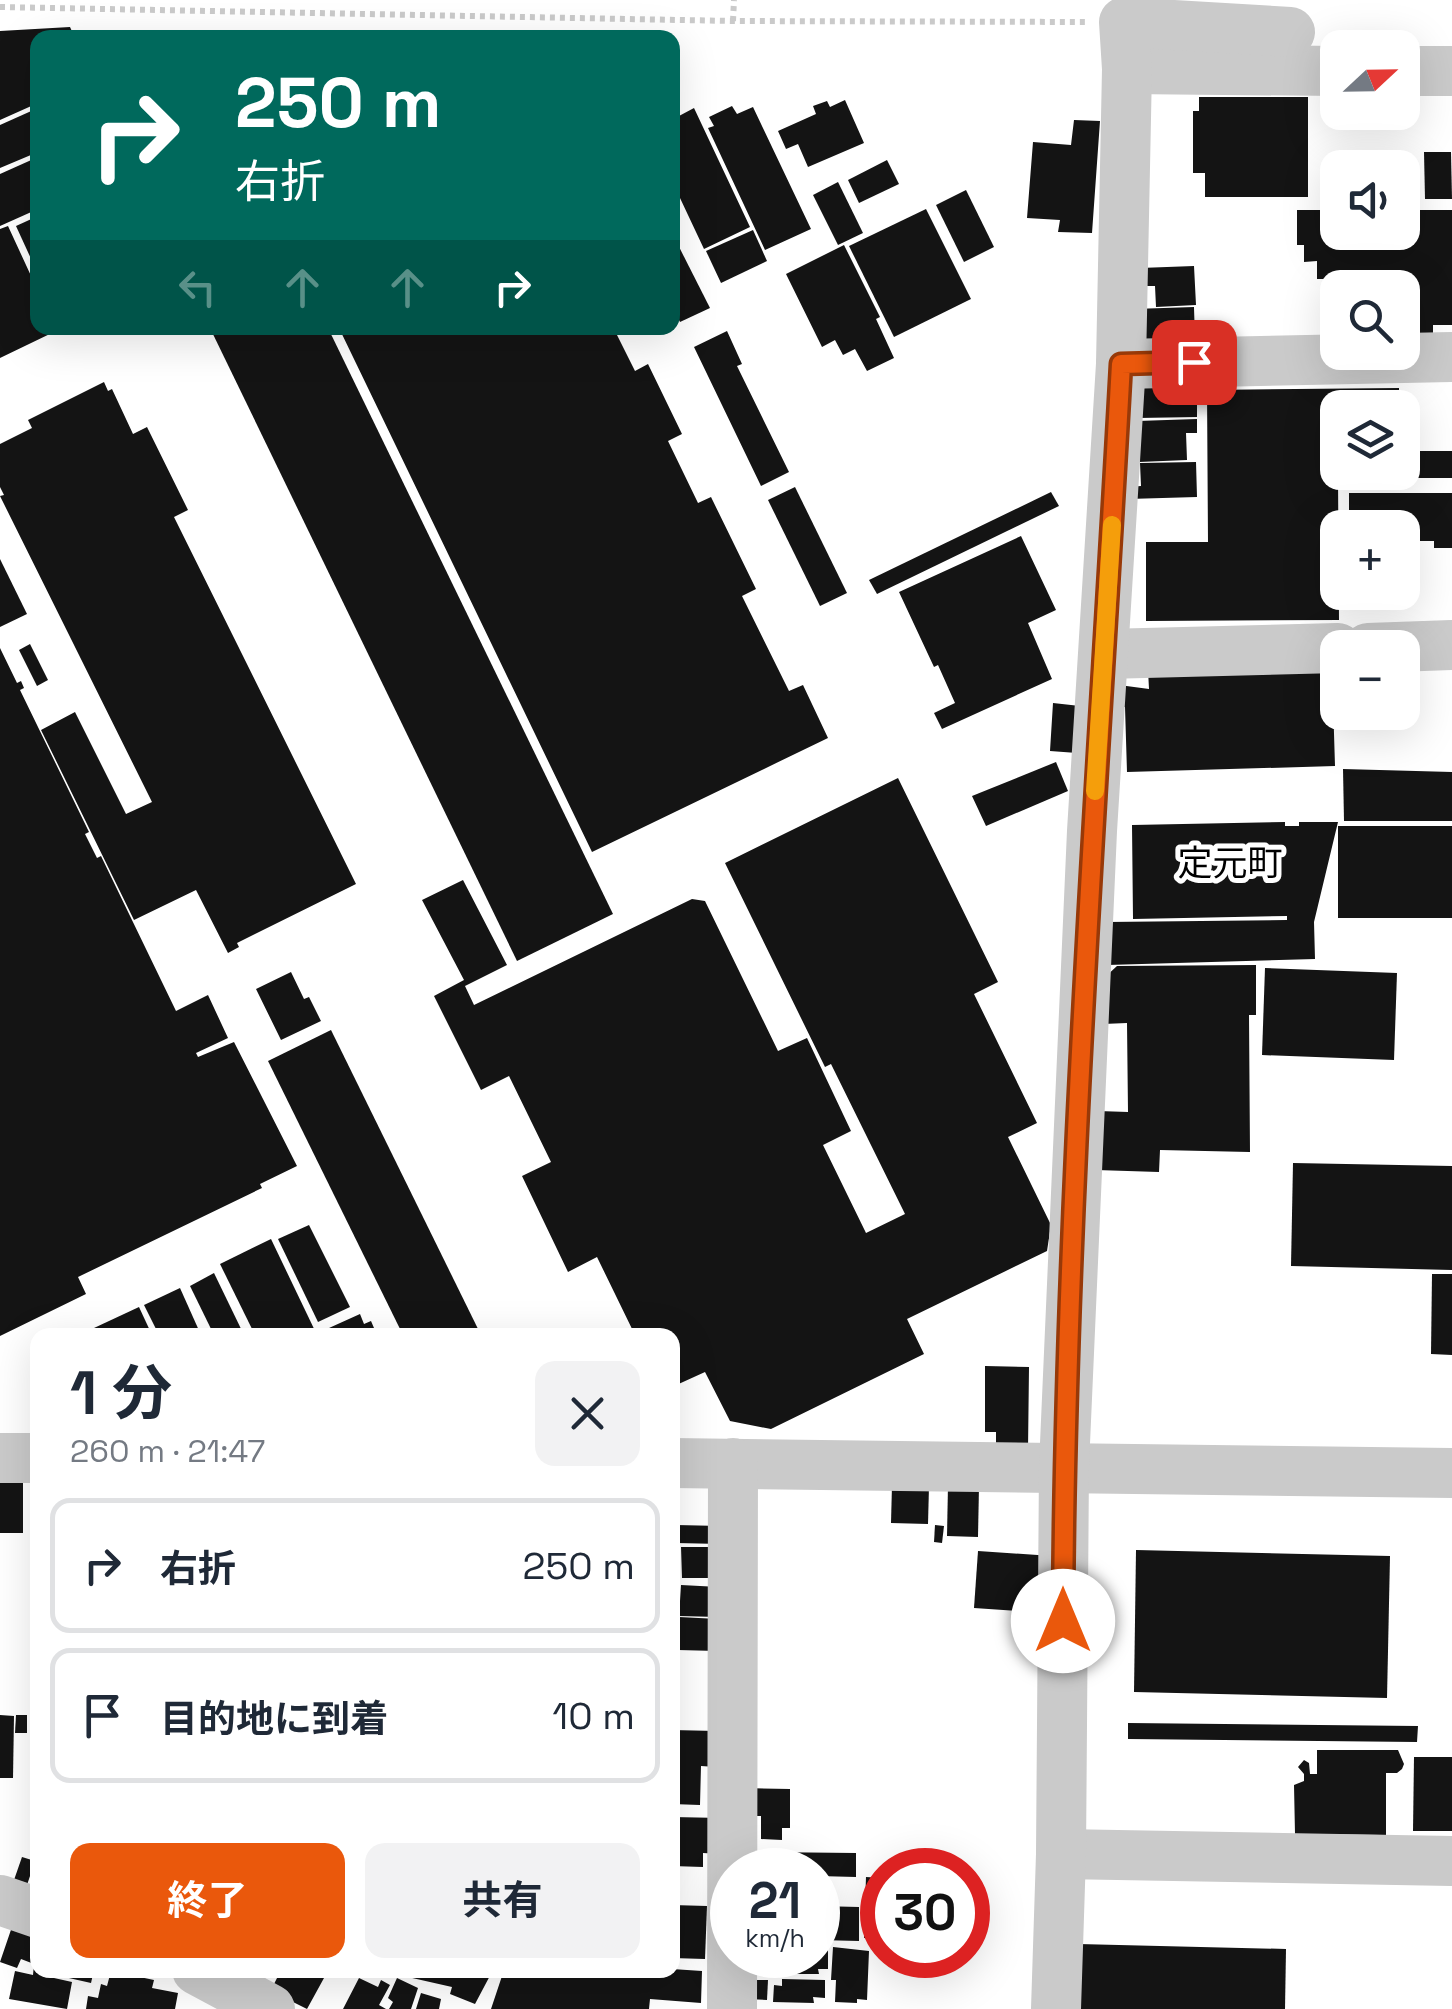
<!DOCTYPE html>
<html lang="ja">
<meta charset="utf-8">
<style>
body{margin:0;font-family:"Space Grotesk","Noto Sans JP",sans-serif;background:#f2f2f3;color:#1f2937;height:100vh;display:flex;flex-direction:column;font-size:38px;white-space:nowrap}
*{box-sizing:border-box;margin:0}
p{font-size:32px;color:#747a83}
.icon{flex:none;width:55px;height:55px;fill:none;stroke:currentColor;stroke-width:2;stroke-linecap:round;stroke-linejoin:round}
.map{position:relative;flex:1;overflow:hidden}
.sheet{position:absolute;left:30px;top:1328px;width:650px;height:650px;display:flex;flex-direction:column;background:#fff;border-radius:20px;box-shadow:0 10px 40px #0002}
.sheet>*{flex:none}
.guide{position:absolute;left:30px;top:30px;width:650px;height:305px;border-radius:20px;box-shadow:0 10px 40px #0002;background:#00695c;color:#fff;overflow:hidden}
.needle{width:65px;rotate:68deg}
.tools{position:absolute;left:1320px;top:30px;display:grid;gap:20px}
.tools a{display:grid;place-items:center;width:100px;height:100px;border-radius:20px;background:#fff;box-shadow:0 10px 40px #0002;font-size:50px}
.speed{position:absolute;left:710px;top:1848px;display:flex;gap:20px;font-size:50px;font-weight:700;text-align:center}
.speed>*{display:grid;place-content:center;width:130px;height:130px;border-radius:50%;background:#fff;box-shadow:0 10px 40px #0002;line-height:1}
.speed small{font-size:25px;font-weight:400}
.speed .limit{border:15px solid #d22;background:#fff;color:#111}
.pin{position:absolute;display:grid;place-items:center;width:85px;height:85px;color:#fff;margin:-42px;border-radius:20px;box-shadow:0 5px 15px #0006}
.me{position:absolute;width:110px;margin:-55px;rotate:0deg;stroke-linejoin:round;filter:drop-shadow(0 0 8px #0008)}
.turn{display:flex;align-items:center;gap:35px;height:210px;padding:0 40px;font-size:45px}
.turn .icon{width:130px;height:130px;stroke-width:2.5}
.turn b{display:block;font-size:70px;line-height:85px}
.lanes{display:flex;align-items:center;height:95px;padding:0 40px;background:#0003;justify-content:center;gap:50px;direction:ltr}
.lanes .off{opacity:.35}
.round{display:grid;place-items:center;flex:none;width:105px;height:105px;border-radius:20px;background:#f2f2f3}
.headline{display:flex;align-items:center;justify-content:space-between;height:170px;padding:0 40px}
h1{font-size:60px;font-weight:700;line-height:75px}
.primary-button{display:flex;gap:20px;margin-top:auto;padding:20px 40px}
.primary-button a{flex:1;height:115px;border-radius:20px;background:#ea580c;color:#fff;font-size:40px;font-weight:700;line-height:115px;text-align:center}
.primary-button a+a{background:#f2f2f3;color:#1f2937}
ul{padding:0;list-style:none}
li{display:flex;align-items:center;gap:30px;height:135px;margin:0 20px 15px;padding:0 20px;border:5px solid #e0e1e3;border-radius:20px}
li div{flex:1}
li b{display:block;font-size:38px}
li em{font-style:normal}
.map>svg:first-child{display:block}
</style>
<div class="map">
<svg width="1452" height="2009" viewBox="0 0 1452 2009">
<rect width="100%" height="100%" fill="#fff"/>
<g fill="#141414">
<polygon points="70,27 75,38 38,38 38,103 0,120 0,31"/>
<polygon points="1199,97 1308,97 1308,197 1205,197 1205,173 1193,173 1193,111 1199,111"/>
<polygon points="845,100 864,143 808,167 798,144 786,149 778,131 816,114 813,106 827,101 830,107"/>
<polygon points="732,106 737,114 753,107 811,229 765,250 708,128 714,126 709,117"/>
<polygon points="38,108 38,152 0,168 0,125"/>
<polygon points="694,108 750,227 704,249 672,181 672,111 676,110 679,116"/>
<polygon points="1074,120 1100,121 1092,233 1058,232 1060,220 1027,218 1033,142 1071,145"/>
<polygon points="1424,152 1451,152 1452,199 1425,199"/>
<polygon points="38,157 38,209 0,226 0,174"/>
<polygon points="887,160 899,184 859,203 848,180"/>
<polygon points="838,182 863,233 838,245 813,195"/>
<polygon points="966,190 994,247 964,262 936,205"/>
<polygon points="926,209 971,299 894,337 849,246"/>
<polygon points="1297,210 1338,210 1338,232 1402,232 1402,210 1452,210 1452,325 1433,325 1433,335 1404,335 1402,288 1360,288 1360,279 1317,279 1317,261 1304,262 1304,245 1297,245"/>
<polygon points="38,216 38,274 16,226"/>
<polygon points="8,226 38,291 38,328 55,328 56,331 0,358 0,229"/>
<polygon points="753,230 767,261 721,283 706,251"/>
<polygon points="672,233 710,308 680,322 672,306"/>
<polygon points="844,245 880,317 876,319 894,358 867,371 855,349 843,355 835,340 822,347 786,274"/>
<polygon points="1194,266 1196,305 1156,307 1155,286 1140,286 1140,268"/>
<polygon points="1194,307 1195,340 1139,351 1133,309"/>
<polygon points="210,328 328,328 613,914 517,961"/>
<polygon points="339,328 627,328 616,333 635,371 648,364 682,434 668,441 698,503 711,497 756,589 742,596 789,691 803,685 828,738 592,852"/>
<polygon points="727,331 742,364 737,366 789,472 761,486 694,347"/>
<polygon points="1187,374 1188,397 1197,397 1197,417 1138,418 1137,375"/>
<polygon points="104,382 108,391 112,389 133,434 147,427 188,510 174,517 356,884 237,943 239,947 228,953 196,890 134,920 41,730 75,712 126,814 152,802 0,496 4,495 0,487 0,444 32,428 28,420"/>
<polygon points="1399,388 1399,408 1338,408 1338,472 1402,472 1402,451 1452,451 1452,478 1338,478 1339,620 1146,621 1146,542 1208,542 1207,390"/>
<polygon points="1197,419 1197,433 1186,433 1187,460 1139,462 1137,421"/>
<polygon points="1196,462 1197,497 1128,499 1127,487 1141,486 1140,463"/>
<polygon points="795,487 847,593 820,606 768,500"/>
<polygon points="1051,492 1059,506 877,594 869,580"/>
<polygon points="1349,493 1452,493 1452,548 1434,548 1434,541 1402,541 1402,528 1349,528"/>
<polygon points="1021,536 1056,610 1028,623 1052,679 942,729 934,713 955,703 938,665 934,667 899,592"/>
<polygon points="0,559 27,614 0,627"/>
<polygon points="30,644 48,680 37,686 19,650"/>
<polygon points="0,648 17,683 21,681 24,688 20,690 89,832 85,834 97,858 101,856 176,1011 208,995 228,1038 196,1053 198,1057 234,1042 297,1166 260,1184 262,1188 78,1277 86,1294 0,1336"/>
<rect x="1402" y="664" width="10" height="26"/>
<polygon points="1338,666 1338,701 1333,701 1335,766 1127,772 1125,707 1120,707 1119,685 1149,689 1148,670"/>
<polygon points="1053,703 1080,706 1077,753 1050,751"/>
<polygon points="1056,762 1068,791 986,826 972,796"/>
<polygon points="1343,769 1452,772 1452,821 1344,821"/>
<polygon points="898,778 998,982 974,994 1037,1123 1008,1137 1051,1225 1047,1251 907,1319 924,1354 771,1429 730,1421 705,1372 672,1387 672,1335 635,1335 597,1257 568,1272 522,1176 551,1162 509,1076 481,1090 434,996 464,980 422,900 463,880 507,965 465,986 474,1005 692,899 705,901 778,1051 807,1038 851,1131 823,1145 866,1233 905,1214 831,1064 825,1067 725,863"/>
<polygon points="1285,822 1285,826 1299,826 1299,822 1338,822 1314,922 1315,959 1107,965 1107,922 1287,920 1287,916 1133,919 1132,825"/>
<rect x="1338" y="826" width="114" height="92"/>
<polygon points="1256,965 1256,1015 1249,1015 1250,1152 1160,1150 1159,1172 1096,1170 1098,1111 1128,1112 1127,1023 1103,1024 1103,979 1117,966"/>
<polygon points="1265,968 1397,973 1394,1060 1262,1055"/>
<polygon points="291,972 304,999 309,997 321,1021 281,1040 256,989"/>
<polygon points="331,1030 481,1335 403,1335 268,1061"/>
<polygon points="1293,1163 1452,1166 1452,1270 1291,1266"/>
<polygon points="309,1225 350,1307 318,1322 278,1239"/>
<polygon points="271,1239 317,1335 255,1335 220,1264"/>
<polygon points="214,1273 244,1335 214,1335 190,1286"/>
<polygon points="1432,1274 1452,1274 1452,1355 1431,1354"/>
<polygon points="180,1288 201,1335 159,1335 144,1305"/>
<polygon points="139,1307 152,1335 79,1335"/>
<polygon points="360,1314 364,1324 371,1321 377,1335 332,1335 329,1328"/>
<polygon points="985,1366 1029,1367 1028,1450 996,1450 996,1432 985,1432"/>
<rect x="0" y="1483" width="23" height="50"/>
<polygon points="892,1485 929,1486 928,1524 891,1523"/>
<polygon points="948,1485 979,1486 978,1537 947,1536"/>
<polygon points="676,1525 721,1526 721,1544 676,1543"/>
<polygon points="935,1525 944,1526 942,1543 934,1542"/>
<polygon points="681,1547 721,1547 721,1578 682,1578"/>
<polygon points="1136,1550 1390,1556 1387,1698 1134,1692"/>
<polygon points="978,1551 1052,1556 1048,1613 974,1608"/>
<polygon points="681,1585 719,1587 718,1617 679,1616"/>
<polygon points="679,1617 718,1619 717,1651 678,1650"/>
<polygon points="0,1715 14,1716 13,1778 0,1778"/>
<polygon points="16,1715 27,1715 27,1733 15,1733"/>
<polygon points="1128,1723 1418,1726 1417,1742 1128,1739"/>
<polygon points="672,1730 716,1731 716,1767 701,1766 700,1805 672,1804"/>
<polygon points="1317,1750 1398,1750 1404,1764 1402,1769 1397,1773 1386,1773 1386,1835 1295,1834 1294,1785 1304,1781 1304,1774 1298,1767 1304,1760 1309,1763 1310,1774 1317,1774"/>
<polygon points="1414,1757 1452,1757 1452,1831 1413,1831"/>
<polygon points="745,1788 790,1789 790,1828 782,1828 782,1840 761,1839 761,1816 745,1816"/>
<polygon points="672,1817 722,1818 721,1854 703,1853 703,1867 672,1866"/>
<polygon points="752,1852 856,1853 856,1877 818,1876 818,1870 752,1870"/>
<polygon points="22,1857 35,1861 27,1885 14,1880"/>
<polygon points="866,1877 882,1878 882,1939 864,1938"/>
<polygon points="672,1905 707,1906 705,1959 672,1958"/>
<polygon points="818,1906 859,1907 859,1941 818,1940"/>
<polygon points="15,1918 38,1927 38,1970 54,1970 54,1978 72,1982 67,2009 9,1999 15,1971 33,1975 34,1964 21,1959 17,1968 0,1962"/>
<polygon points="1078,1944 1286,1949 1285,2009 1077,2009"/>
<polygon points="828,1946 828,1969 818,1969 819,1974 777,1974 776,1955 818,1955 818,1947"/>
<polygon points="833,1947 869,1951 867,2000 857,1999 857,2003 835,2002 836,1980 831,1980"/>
<polygon points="769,1957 769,1973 748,1974 748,1958"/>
<polygon points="672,1969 702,1971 701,2003 650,1999 649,2009 491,2009 504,1970"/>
<polygon points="62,1970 94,1970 91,1983 60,1976"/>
<polygon points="281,1970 309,1970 324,1978 307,2009 285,1998 288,1992 274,1984"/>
<polygon points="400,1970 493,1970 475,2004 450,1994 452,1987 399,1975"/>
<polygon points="111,1971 154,1980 152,1988 178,1993 175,2009 86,2009 88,1996 98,1998 101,1984 107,1986"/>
<polygon points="359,1978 378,1987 381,1980 390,1985 379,2005 386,2009 343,2009"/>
<polygon points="397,1978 418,1988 411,2009 389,2009 393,2002 388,1998"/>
<polygon points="782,1979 825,1980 825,1998 813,1997 814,2003 773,2002 774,1985 782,1986"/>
<polygon points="747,1980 768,1980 767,2000 746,1999"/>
<polygon points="421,1993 441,1999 439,2009 416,2009"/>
</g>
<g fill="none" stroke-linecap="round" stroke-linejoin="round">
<g stroke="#cacaca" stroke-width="6" stroke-dasharray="5 5" stroke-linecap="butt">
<polyline points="0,7 733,21 1088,22"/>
<polyline points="733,21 734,0"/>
</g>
<g stroke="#cacaca" stroke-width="50">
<polyline points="1127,69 1338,71"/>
<polyline points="1402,71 1452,71"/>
<polyline points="1121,364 1452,357"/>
<polyline points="1368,648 1452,645"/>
<polyline points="1105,654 1338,648"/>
<polyline points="0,1458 38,1458"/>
<polyline points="672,1463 1452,1473"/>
<polyline points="1061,1854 1452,1861"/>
<polyline points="0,1900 38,1913"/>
<polyline points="197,1970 270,2009"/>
<polyline points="732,2009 733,1463"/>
<polyline points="1056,2009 1061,1854 1064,1466 1092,831 1121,364 1127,69 1124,22 1290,32"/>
</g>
</g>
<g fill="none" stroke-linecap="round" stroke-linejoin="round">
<defs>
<path id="route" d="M 1063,1621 C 1065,1201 1098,782 1121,364 L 1194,362"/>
</defs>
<use href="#route" stroke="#983908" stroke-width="25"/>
<use href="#route" stroke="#ea580c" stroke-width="18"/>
<polyline stroke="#f59e0b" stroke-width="18" points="1095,791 1112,525"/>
</g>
<g text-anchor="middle" stroke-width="10" stroke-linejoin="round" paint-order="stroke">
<g font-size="35" fill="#000" stroke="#fff">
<text x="1230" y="875">定元町</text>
</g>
</g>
</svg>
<div class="tools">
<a><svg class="needle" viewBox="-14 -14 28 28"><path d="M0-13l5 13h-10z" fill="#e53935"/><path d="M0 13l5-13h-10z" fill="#747a83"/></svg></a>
<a><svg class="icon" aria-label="sound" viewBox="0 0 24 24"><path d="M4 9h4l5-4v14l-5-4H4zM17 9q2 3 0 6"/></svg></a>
<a><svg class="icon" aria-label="search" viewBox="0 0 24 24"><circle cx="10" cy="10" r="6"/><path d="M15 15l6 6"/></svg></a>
<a><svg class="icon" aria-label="layers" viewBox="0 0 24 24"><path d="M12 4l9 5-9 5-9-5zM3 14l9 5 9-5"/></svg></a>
<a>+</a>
<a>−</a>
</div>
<div class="speed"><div>21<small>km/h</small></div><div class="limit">30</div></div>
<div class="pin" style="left:1194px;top:362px;background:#d93025"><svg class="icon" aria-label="arrive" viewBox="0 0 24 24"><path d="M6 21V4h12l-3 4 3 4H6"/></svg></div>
<svg class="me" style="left:1063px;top:1621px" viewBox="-20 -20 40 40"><circle r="19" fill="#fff"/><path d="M0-13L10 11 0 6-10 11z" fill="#ea580c"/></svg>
<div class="guide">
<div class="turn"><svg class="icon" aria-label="right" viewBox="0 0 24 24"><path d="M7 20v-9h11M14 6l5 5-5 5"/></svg><div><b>250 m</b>右折</div></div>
<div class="lanes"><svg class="icon off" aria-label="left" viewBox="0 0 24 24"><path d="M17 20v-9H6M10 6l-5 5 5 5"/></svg><svg class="icon off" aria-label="ahead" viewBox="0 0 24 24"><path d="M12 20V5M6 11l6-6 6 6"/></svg><svg class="icon off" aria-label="ahead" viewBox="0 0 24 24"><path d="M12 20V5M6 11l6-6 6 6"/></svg><svg class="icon" aria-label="right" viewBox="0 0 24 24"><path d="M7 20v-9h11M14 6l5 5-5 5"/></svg></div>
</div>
<section class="sheet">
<div class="headline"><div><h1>1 分</h1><p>260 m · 21:47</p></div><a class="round"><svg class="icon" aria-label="close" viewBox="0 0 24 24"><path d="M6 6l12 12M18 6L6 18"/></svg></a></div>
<ul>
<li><svg class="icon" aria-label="right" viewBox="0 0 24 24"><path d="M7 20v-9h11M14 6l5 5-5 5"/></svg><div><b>右折</b></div><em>250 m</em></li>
<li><svg class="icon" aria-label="arrive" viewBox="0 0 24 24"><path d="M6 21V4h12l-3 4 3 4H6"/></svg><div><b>目的地に到着</b></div><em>10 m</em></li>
</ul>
<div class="primary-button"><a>終了</a><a>共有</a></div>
</section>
</div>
